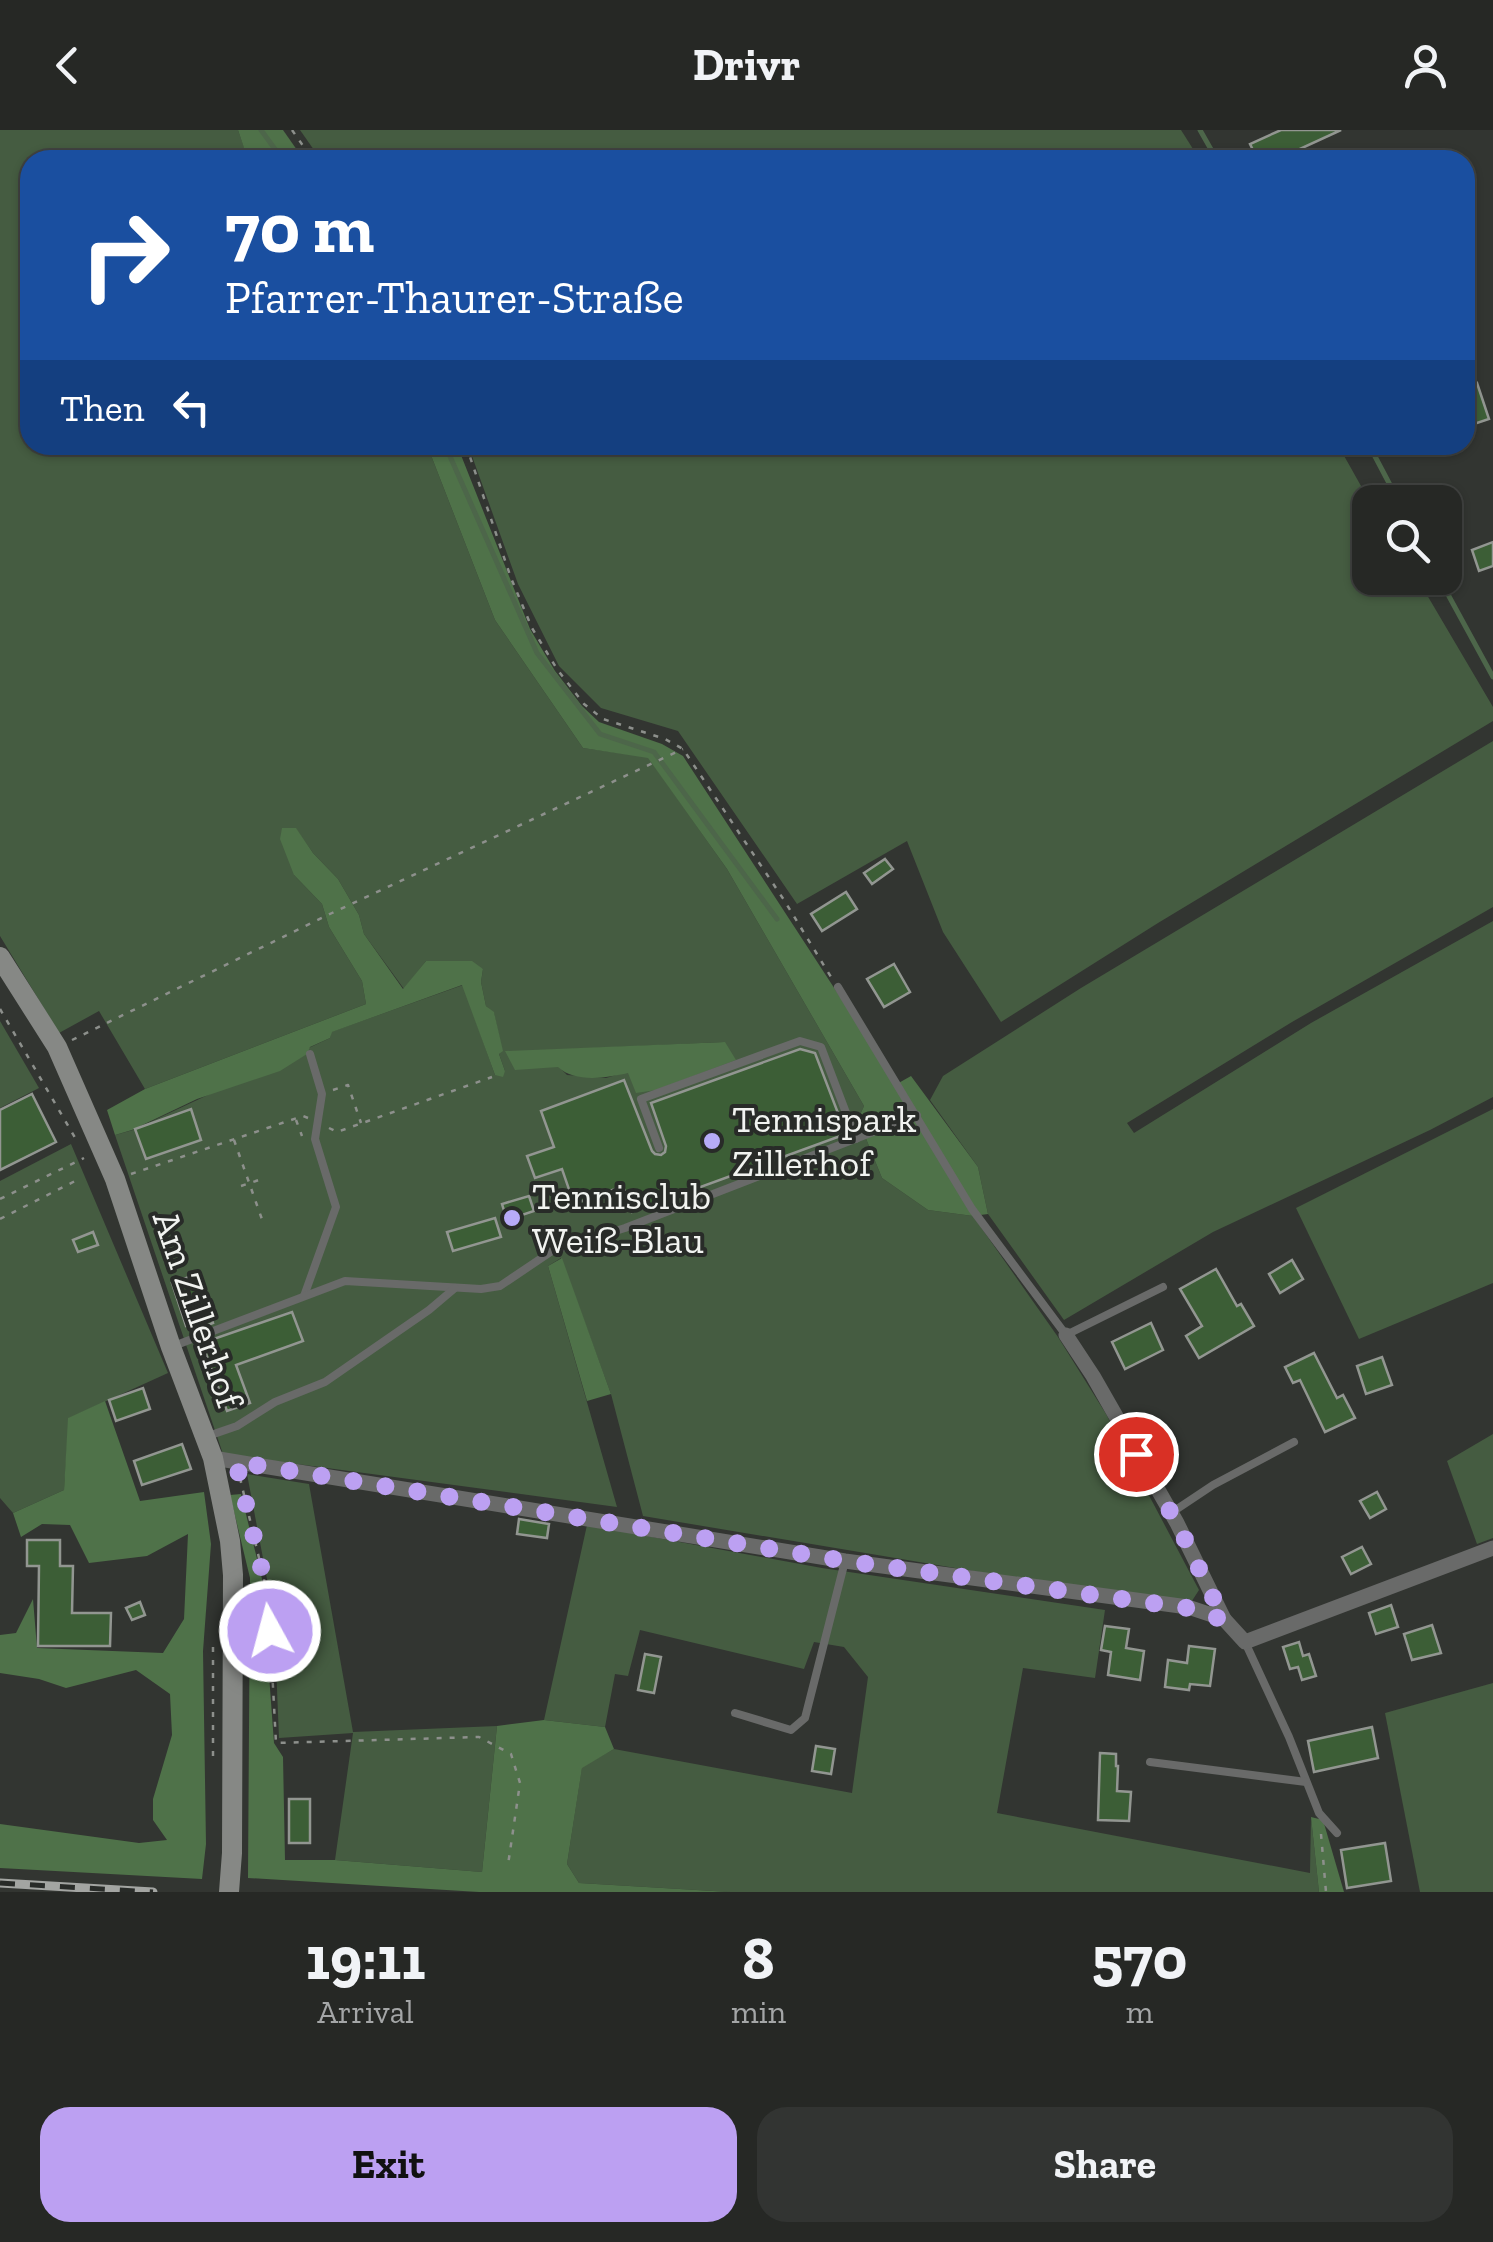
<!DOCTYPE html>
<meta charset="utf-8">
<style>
body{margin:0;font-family:"Zilla Slab",serif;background:#323432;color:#f1f3f6;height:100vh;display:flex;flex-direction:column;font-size:38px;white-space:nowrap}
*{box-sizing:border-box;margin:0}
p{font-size:32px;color:#a4a6a7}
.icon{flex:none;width:55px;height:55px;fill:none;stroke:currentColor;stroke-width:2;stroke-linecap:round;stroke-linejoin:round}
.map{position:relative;height:1762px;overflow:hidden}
.details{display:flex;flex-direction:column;background:#262825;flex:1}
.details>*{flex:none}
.guide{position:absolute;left:20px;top:20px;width:1455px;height:305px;border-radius:30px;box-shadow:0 2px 8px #0004,0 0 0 2px #424442;background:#1a4fa0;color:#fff;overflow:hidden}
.controls{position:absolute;left:1352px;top:355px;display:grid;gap:20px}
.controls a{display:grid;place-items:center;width:110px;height:110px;border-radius:20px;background:#262825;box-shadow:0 2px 8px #0004,0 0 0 2px #424442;font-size:50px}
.pin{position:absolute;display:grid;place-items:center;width:85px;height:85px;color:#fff;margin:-42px;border:5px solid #fff;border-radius:50%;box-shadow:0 2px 10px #0007}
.me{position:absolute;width:110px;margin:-55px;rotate:353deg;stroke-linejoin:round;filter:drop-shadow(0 0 8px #0008)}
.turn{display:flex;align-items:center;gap:35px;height:210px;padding:0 40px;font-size:45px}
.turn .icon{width:130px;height:130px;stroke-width:2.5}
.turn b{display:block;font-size:70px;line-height:85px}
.then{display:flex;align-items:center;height:95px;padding:0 40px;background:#0003;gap:20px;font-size:38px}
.eta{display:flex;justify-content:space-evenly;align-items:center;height:170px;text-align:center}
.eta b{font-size:60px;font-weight:700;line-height:70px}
.cta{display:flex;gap:20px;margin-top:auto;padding:20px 40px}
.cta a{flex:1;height:115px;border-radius:30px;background:#bca0f2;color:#111;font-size:40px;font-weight:700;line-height:115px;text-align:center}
.cta a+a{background:#323432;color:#f1f3f6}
header{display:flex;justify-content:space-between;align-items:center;height:130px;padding:0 40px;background:#262825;font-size:45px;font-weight:700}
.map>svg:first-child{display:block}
</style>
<header><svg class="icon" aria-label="back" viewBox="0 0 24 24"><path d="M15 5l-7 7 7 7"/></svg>Drivr<svg class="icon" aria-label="person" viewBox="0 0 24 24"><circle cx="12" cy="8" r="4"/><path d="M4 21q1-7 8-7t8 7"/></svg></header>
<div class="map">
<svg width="1493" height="1762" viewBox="0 0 1493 1762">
<rect width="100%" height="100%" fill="#323531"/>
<g fill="#455c41" fill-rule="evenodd">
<path d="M 0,0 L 238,0 L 245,20 L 253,30 L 30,30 L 30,315 L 427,315 L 495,490 L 583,618 L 648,627 L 727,739 L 864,976 L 858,989 L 882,1048 L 928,1080 L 973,1086 L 1058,1207 L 1106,1284 L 1199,1460 L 1188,1477 L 643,1386 L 611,1264 L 561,1128 L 548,1136 L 617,1377 L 223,1324 L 115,1005 L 133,1000 L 330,908 L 331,902 L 463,855 L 495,945 L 505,941 L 499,924 L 502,920 L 494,883 L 486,876 L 481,852 L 483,839 L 445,832 L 426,831 L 404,859 L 364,804 L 359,785 L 338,749 L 313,723 L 296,699 L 294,745 L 322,774 L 329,797 L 362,851 L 366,874 L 145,959 L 99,881 L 59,903 L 0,806 ZM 724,912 L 606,948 L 567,945 L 559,937 L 506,922 Z"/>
<polygon points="300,0 1181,0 1200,30 321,30"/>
<polygon points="468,315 1338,315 1370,372 1370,448 1417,448 1493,577 1493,591 1158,793 1001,892 943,802 907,711 797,774 678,601 601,578 559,536 518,454"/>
<polygon points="1493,611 1493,777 1292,892 1127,993 1134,1003 1311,893 1493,791 1493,967 1430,1000 1213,1102 1064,1190 988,1084 978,1037 930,970 943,946 1081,858"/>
<polygon points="0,891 39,958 0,978"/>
<polygon points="1493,979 1493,1153 1359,1209 1296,1078"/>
<polygon points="71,1014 168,1243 69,1288 64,1360 13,1383 0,1368 0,1051"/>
<polygon points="1493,1304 1493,1408 1477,1414 1447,1331"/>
<polygon points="247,1344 309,1354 353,1602 497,1596 482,1742 335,1730 353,1603 279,1608 274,1486"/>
<polygon points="587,1395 822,1438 1105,1480 1095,1548 1023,1538 997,1683 1310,1743 1311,1687 1319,1762 730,1762 579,1753 567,1734 582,1637 614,1619 852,1663 868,1547 844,1517 814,1512 804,1539 640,1500 628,1546 615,1544 605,1597 544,1590"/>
<polygon points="1493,1553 1493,1762 1420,1762 1385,1583"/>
</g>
<g fill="#4f7249">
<polygon points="238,0 283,0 304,30 253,30 245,21"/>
<polygon points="427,315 457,315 530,499 555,541 582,576 599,592 662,614 683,626 842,870 895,955 911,946 978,1037 988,1084 973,1086 928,1080 882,1048 858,989 864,976 727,739 648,628 583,618 495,490"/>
<polygon points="282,698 296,698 313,723 338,749 359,785 364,804 403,859 426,831 472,831 483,839 481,852 486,876 494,882 503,921 499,924 505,941 503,947 495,945 462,855 332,902 330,908 310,917 307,924 280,941 197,969 132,1000 115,1005 107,980 145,959 366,874 362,851 329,797 322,774 294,745 280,709"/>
<path d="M 725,912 L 736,930 L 656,960 L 636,963 L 628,943 C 606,948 575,953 558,937 L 515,940 L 505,921 Z"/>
<polygon points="562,1128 611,1264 587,1271 548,1136"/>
<polygon points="105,1271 140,1371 204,1362 211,1414 203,1521 206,1714 202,1749 0,1738 0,1694 139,1713 167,1710 153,1690 153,1669 172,1605 170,1564 136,1540 66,1558 39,1549 0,1543 0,1505 16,1503 33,1469 37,1518 163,1523 184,1489 188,1404 147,1426 89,1433 70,1395 42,1394 21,1407 13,1383 64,1360 68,1288"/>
<polygon points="241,1364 262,1449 274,1613 283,1627 285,1730 335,1730 482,1742 497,1596 544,1590 605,1597 614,1619 582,1638 567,1734 579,1753 730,1762 479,1762 248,1748 250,1448 230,1365"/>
<polygon points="1311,1687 1323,1690 1344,1762 1319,1762"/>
</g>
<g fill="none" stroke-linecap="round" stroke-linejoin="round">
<g stroke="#4d664a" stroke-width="5">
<polyline points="261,0 283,30"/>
<polyline points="1200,0 1217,30"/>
<polyline points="445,315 537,523 600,604 654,622 777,789"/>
<polyline points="1369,315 1399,372"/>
<polyline points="1439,448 1493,547"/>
</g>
</g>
<g fill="#3c5e36" stroke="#929691" stroke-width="2.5">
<polygon points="1281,0 1341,0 1276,30 1258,30 1250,14"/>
<polygon points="1477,253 1489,289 1465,297 1465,258"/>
<polygon points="1493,412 1493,436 1479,441 1472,420"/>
<polygon points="885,729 893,739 872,754 864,743"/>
<polygon points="846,762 857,779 822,801 811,784"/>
<polygon points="894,834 910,862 884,877 867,849"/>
<polygon points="800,919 815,923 846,1004 632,1082 623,1056 574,1074 562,1039 535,1048 527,1026 554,1017 541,981 624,950 652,1021 655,1024 661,1025 665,1022 666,1016 651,973"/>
<polygon points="32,964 56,1012 0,1040 0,980"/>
<polygon points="191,979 201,1010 146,1029 135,999"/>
<polygon points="529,1066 534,1081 507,1090 502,1074"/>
<polygon points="495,1088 501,1107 453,1121 447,1102"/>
<polygon points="93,1102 98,1115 78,1122 73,1110"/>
<polygon points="1292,1130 1303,1149 1280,1163 1269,1144"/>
<polygon points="1216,1139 1237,1176 1241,1174 1254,1196 1199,1228 1186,1206 1202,1196 1180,1159"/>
<polygon points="197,1144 213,1193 197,1199 195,1193 186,1196 172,1153"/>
<polygon points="292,1182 303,1211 236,1235 250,1273 227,1281 202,1213"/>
<polygon points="1151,1193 1163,1220 1125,1239 1112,1212"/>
<polygon points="1314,1223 1337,1268 1343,1265 1355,1288 1325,1302 1300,1250 1293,1253 1285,1237"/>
<polygon points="1382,1227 1392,1255 1366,1264 1357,1236"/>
<polygon points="143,1258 150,1279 116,1291 109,1270"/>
<polygon points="182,1314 191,1339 142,1355 134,1331"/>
<polygon points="1377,1362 1386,1379 1370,1388 1360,1371"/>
<polygon points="519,1389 549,1394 547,1408 517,1404"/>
<polygon points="27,1410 60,1410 60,1436 73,1436 72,1483 111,1483 110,1516 38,1516 39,1436 27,1436"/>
<polygon points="1362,1417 1371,1434 1351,1444 1342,1427"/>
<polygon points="140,1472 145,1485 132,1490 126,1478"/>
<polygon points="1391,1475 1398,1497 1376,1504 1369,1483"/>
<polygon points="1432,1495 1441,1523 1412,1530 1404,1504"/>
<polygon points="1105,1496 1129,1499 1126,1518 1144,1521 1140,1550 1108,1545 1111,1522 1101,1520"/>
<polygon points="1299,1512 1303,1526 1309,1524 1316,1546 1302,1550 1298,1537 1290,1539 1283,1517"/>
<polygon points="1189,1516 1215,1519 1210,1556 1190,1554 1189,1560 1165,1557 1168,1530 1187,1533"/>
<polygon points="645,1524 661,1527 654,1563 638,1560"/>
<polygon points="1372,1597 1378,1628 1314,1642 1308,1611"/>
<polygon points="816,1616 835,1619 831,1644 812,1641"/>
<polygon points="1100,1623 1116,1624 1116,1636 1118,1636 1117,1661 1131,1662 1129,1691 1098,1690"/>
<rect x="289" y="1669" width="21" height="44"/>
<polygon points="1385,1713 1391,1751 1347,1758 1341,1720"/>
</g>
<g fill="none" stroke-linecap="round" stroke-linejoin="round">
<g stroke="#8d908c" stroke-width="2.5" stroke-dasharray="5 8" stroke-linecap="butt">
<polyline points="292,0 313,30"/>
<polyline points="466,315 511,448 532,498 557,539 584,574 603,589 665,609 683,619 784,770 831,847"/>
<polyline points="0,879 77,1011"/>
<polyline points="72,910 332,783 683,619"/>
<polyline points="333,960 348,955 361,993"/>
<polyline points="296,990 302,1006"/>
<polyline points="329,998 337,1002 492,947"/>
<polyline points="234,1010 264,1095"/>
<polyline points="131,1044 303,986 308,988"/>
<polyline points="241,1056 259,1050"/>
<polyline points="0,1069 84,1028"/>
<polyline points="0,1089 79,1049"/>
<polyline points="240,1348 264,1449 270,1501 276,1613 479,1607 511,1624 520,1653 508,1735"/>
<polyline points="213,1626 213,1514"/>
<polyline points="1321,1704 1326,1762"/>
</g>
<g stroke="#696a69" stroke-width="8">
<polyline points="838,857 972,1079 1066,1205 1163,1157"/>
<polyline points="659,1018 641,969 800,911 821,917 856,1009"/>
<polyline points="304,1166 336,1077 315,1009 322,964 310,924"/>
<polyline points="171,1217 345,1151 481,1159 500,1156 552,1121 625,1098 917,985"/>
<polyline points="208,1306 237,1296 275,1272 325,1252 429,1180 455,1158"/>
<polyline points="1171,1383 1213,1355 1294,1312"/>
<polyline points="1245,1512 1289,1607 1319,1683 1337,1703"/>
<polyline points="735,1583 791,1600 805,1588 845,1431"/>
<polyline points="1150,1632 1306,1652"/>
</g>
<g stroke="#696a69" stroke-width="15">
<polyline points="1066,1205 1093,1246 1177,1393 1224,1489"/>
<polyline points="213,1328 845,1431 1188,1477 1224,1489 1245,1512 1493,1418"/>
</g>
<polyline stroke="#868885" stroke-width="20" points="0,827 57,917 115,1049 171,1217 213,1328 230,1411 233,1445 232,1723 229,1762"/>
<defs>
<polyline id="rail" points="0,1753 153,1762"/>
</defs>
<use href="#rail" stroke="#a3a5a2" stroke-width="9"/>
<use href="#rail" stroke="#282b28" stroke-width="5" stroke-dasharray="15" stroke-linecap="butt"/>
</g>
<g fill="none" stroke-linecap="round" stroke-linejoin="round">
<polyline stroke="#bca0f2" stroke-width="18" stroke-dasharray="0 32.4" points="270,1501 264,1449 236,1332 846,1431 1188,1478 1224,1490 1177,1393 1136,1324"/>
</g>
<g fill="#b7abf8" stroke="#282b28" stroke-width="4">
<circle cx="712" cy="1011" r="10"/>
<circle cx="512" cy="1088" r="10"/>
</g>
<g text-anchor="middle" stroke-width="8" stroke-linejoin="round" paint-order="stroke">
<g font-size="38" fill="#f1f3f0" stroke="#282b28" text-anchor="start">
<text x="732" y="1002">Tennispark<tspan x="732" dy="44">Zillerhof</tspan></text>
<text x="532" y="1079">Tennisclub<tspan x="532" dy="44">Weiß-Blau</tspan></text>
</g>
<g font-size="38" fill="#f1f3f0" stroke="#282b28">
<text transform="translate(198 1179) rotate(71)" y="13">Am Zillerhof</text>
</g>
</g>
</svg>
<div class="controls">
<a><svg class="icon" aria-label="search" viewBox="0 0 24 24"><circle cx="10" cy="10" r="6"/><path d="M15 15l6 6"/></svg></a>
</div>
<div class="pin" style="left:1136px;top:1324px;background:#d93025"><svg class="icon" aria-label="arrive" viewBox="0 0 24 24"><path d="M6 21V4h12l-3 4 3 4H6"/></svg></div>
<svg class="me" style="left:270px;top:1501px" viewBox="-20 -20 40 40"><circle r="17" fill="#bca0f2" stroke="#fff" stroke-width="3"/><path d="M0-11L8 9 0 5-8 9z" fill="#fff"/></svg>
<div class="guide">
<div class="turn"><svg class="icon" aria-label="right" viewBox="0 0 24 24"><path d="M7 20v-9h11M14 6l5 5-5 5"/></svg><div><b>70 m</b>Pfarrer-Thaurer-Straße</div></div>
<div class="then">Then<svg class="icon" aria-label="left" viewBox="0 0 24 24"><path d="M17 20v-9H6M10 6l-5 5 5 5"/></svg></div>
</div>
</div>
<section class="details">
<div class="eta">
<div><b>19:11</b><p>Arrival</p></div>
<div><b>8</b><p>min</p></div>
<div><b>570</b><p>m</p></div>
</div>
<div class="cta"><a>Exit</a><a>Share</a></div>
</section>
